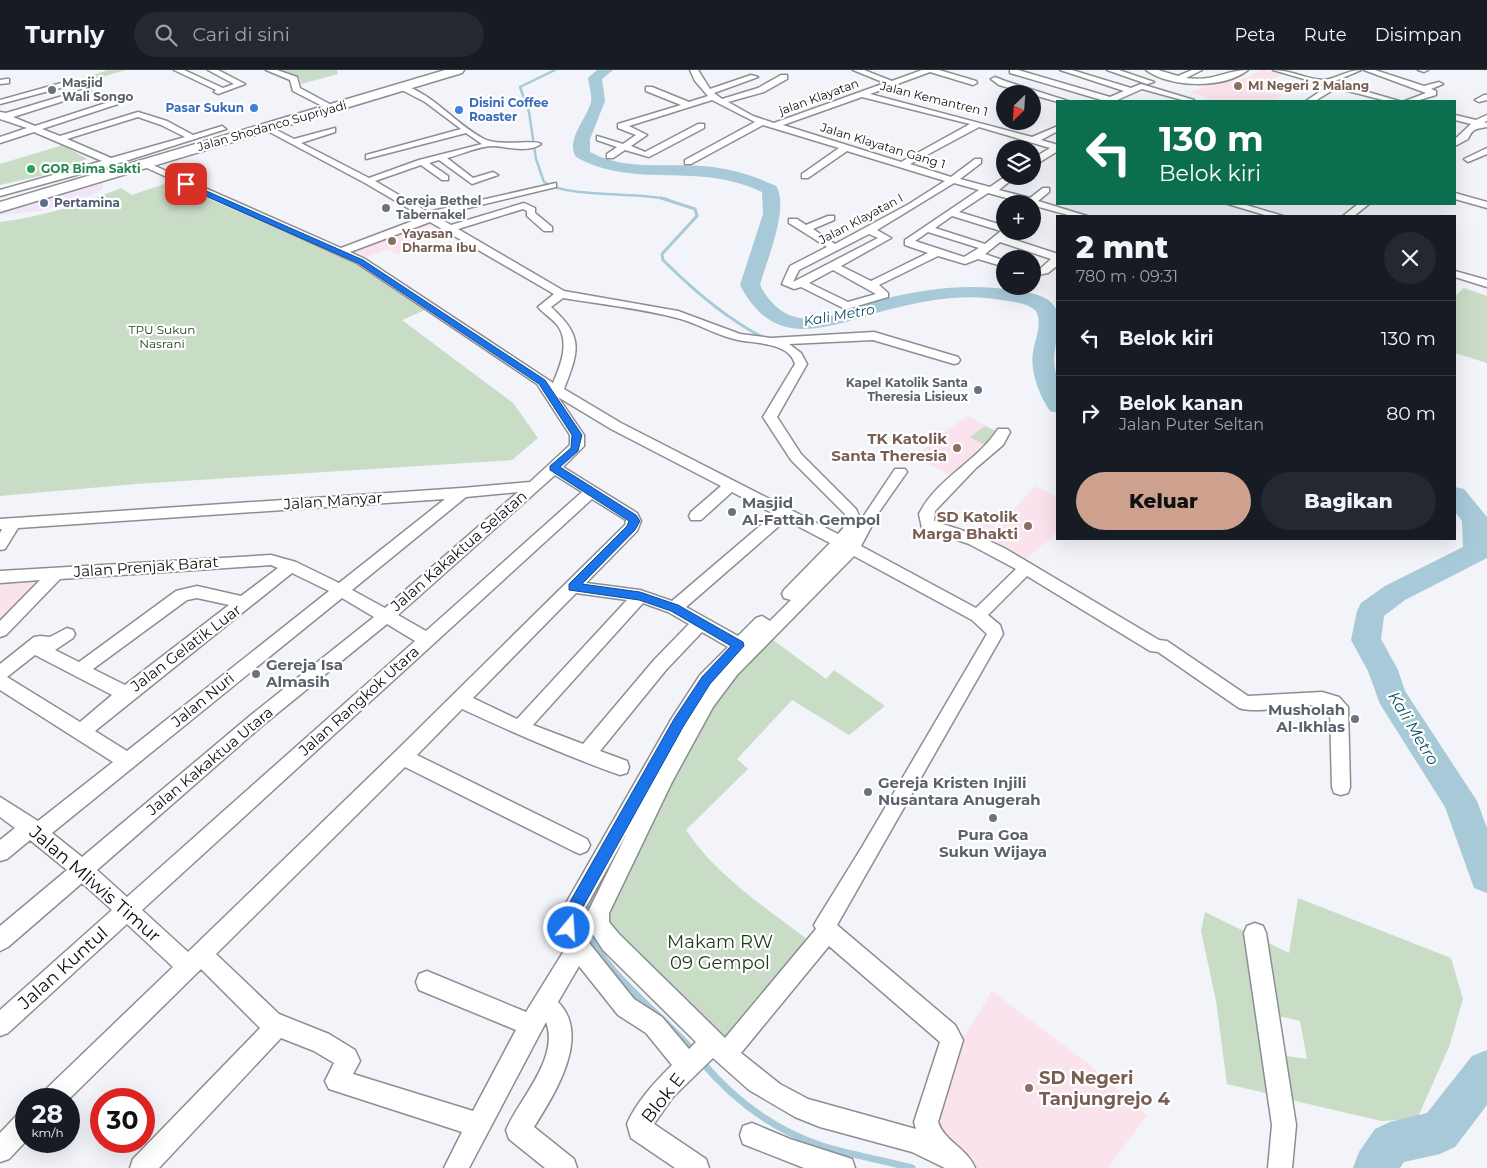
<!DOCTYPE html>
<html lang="id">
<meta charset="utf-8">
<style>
body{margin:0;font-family:Montserrat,sans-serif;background:#242831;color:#f1f3f6;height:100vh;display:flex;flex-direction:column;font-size:19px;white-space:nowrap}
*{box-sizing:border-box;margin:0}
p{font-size:16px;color:#9ea1a6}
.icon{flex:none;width:28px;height:28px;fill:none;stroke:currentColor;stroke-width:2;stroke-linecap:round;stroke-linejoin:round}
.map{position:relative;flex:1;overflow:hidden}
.panel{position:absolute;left:1056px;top:145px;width:400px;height:325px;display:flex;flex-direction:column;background:#171b24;border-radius:0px;box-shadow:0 5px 20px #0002}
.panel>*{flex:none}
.hud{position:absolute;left:1056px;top:30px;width:400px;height:105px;border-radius:0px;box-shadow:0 5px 20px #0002;background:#0b6e4f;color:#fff;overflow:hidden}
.needle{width:32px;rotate:205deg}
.tools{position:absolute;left:996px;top:15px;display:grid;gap:10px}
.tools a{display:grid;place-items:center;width:45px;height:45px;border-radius:50%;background:#171b24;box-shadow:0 5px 20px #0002;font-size:25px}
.speed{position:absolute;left:15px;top:1018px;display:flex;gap:10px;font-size:25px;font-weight:700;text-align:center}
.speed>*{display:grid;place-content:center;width:65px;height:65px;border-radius:50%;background:#171b24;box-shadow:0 5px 20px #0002;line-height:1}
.speed small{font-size:12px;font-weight:400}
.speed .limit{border:8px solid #d22;background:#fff;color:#111}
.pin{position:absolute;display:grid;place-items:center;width:42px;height:42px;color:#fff;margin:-21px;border-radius:10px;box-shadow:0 2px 8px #0006}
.me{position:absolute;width:55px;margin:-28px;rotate:18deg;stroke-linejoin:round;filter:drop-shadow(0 0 4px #0008)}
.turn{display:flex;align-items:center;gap:18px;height:105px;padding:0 20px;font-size:22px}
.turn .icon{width:65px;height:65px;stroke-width:2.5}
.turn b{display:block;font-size:35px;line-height:42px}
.round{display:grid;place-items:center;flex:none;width:52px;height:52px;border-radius:26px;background:#242831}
.overview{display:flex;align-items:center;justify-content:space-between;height:85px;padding:0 20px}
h1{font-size:30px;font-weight:800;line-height:38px}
.primary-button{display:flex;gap:10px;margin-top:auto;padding:10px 20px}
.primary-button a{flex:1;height:58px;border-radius:30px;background:#cda18d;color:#111;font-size:20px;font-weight:800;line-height:58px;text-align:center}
.primary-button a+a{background:#242831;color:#f1f3f6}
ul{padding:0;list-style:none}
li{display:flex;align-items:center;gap:15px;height:75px;padding:0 20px;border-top:1px solid #363941}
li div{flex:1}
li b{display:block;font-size:19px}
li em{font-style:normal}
header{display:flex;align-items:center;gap:30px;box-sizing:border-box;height:70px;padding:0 25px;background:#171b24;border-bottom:1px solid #363941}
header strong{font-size:24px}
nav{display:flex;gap:28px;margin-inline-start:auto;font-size:18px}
.search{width:350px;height:45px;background:#242831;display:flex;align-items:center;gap:12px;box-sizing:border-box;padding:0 18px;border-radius:28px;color:#9ea1a6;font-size:19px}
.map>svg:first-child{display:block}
</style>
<header>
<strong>Turnly</strong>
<div class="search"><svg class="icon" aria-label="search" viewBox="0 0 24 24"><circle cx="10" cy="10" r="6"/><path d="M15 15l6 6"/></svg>Cari di sini</div>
<nav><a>Peta</a><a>Rute</a><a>Disimpan</a></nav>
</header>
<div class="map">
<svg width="1487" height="1098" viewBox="0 0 1487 1098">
<rect width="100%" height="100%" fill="#f2f4fa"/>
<polygon fill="#f2e5f8" points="103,109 103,118 100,121 88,127 41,141 0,145 0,140"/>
<g fill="#fbe3ed">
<polygon points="1262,0 1285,4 1267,12 1275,14 1271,17 1275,18 1268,22 1282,26 1271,31 1203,31 1208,28 1190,22 1225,9 1236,12"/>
<polygon points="430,149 438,154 405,166 419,176 397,184 388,179 362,189 346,181"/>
<polygon points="968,346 1000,363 955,407 915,388 935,369"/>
<polygon points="1035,416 1057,427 1057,463 1024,491 975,468 985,453 997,458"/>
<polygon points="41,510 0,555 0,512"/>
<polygon points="992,921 1085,991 1147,1045 1108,1098 972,1098 932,1056 959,975"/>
</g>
<g fill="#c9dcc6">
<polygon points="108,0 126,0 75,15 68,13"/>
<polygon points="279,0 337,0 338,4 301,14 300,8"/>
<polygon points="63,75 87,89 49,104 0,115 0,94"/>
<path d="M 170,112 L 355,192 L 402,221 L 425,240 L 402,250 L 513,333 L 538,368 L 512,390 L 136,414 L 0,426 L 0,152 C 42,147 82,134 121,118 L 132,125 Z"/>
<polygon points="1464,218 1487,226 1487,293 1455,283 1455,226"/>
<polygon points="985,356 1000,363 985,375 970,367"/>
<path d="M 769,567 L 826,609 L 834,600 L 885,636 L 849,665 L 792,630 L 737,689 L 748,699 L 686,760 C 717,807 768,839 812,873 L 727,974 L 622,872 L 608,851 L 607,838 L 714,629 Z"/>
<polygon points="1298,828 1451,888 1463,929 1449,977 1417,1049 1381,1051 1287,1029 1280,985 1307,989 1300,951 1257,941 1270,1024 1227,1014 1216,931 1201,861 1205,842 1289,883"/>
</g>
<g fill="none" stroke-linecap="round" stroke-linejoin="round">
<path stroke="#a7c9d8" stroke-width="2.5" d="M 555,0 L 520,17 L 529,42 L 536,89 L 544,112 C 567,128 635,122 667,129"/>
<path stroke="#a7c9d8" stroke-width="3" d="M 661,128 L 695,139 L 697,146 L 662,184 L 663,190 C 693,220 728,250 766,269"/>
<g stroke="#a7c9d8" stroke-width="7">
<path d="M 604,804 L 583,854 C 607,907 657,940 695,983"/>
<path d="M 701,991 C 734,1030 773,1060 822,1076 C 852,1085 882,1090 912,1098"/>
</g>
<g fill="#a7c9d8" fill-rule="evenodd">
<path d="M 597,0 L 613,0 L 602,9 L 605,31 L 590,69 L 590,82 C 625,101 664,93 703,96 C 728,98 753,105 776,116 C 790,137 766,192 760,215 C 767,229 779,243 795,247 C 824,254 857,236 884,229 C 929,218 973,213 1019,221 C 1032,223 1051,226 1057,241 C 1062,256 1054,275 1054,290 C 1054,298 1057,305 1058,312 C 1058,322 1058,333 1058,343 L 1050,341 C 1039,325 1030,302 1033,282 C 1035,269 1043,254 1036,241 C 1027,232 1013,232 1001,230 C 963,223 923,231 887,240 C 829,255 776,284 740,215 L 763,144 L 762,122 C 698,91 635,120 576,87 C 565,71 587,48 591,32 C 592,25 589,15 588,8 Z"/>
<polygon points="1455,417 1464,419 1487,447 1487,488 1405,530 1384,546 1381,569 1398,600 1405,621 1477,731 1487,758 1487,823 1474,818 1445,737 1380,634 1368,601 1351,570 1357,541 1361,533 1385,516 1463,477 1462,451 1455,442"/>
<polygon points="1487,980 1487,1035 1455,1077 1440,1084 1404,1092 1400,1098 1353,1098 1359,1082 1375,1059 1390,1052 1427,1043 1472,986"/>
</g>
<defs>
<g id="minor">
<polygon points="174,0 184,0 223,18 234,14 208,0 218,0 245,14 218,24 214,22 216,20"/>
<polygon points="266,0 277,0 297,7 300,18 337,38 330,40 293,21 290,10"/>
<path d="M 690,0 L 698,0 L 710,19 L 751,5 L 758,7 L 714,23 L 722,29 L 758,18 L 781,5 L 787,5 L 787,9 L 764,22 L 728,32 L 753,46 L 774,53 L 885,13 L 853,0 L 864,0 L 892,11 L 922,0 L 939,0 L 976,11 L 977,13 L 973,15 L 930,2 L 870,24 L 1032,67 L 1058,56 L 1058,61 L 1041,70 L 1058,75 L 1058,81 L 1035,95 L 1032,96 L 1032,89 L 1050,78 L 979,57 L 910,94 L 951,107 L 975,89 L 981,89 L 981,93 L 960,109 L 990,117 L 1006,106 L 1016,106 L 999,120 L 1030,128 L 1043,118 L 1049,118 L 1049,122 L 1038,131 L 1087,146 L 1072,146 L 988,123 L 959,142 L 1005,156 L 1005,161 L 1012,161 L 1006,167 L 1058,184 L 1058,195 L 1048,203 L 1032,206 L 1032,200 L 1041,198 L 1051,189 L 1000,172 L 985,184 L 1005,191 L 1005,197 L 978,189 L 965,194 L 938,186 L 879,215 L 888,223 L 888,227 L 847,239 L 843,238 L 801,217 L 794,219 L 782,214 L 790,196 L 827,177 L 789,153 L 789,149 L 797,149 L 806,155 L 828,146 L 834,146 L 834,150 L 813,159 L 835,174 L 909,134 L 945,111 L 847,81 L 808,108 L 802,108 L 802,104 L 839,78 L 763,55 L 691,94 L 685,94 L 685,90 L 755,52 L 712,30 L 629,56 L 647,65 L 631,76 L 645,82 L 698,54 L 704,54 L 704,58 L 649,87 L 625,80 L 613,88 L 607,88 L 607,84 L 617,77 L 597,70 L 597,66 L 623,74 L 636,65 L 618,58 L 618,54 L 681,35 L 646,21 L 646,17 L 652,17 L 689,32 L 708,26 L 695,11 ZM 862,27 L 970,54 L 901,92 L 783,55 ZM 954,113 L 979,120 L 905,170 L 905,175 L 928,183 L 871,211 L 841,196 L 891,168 L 877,160 ZM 952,146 L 1001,161 L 985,174 L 935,158 ZM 928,162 L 979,178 L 964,187 L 915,171 ZM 869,164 L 878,168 L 793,212 L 799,200 ZM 833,200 L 876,224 L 848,232 L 809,213 Z"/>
<polygon points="1010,0 1018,0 1110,27 1124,21 1060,0 1072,0 1131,18 1141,14 1194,30 1186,31 1142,19 1115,31 1105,31 1010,3"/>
<polygon points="1107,0 1119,0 1154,12 1147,14"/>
<path d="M 1146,0 L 1158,0 L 1178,6 L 1192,0 L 1202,0 L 1186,8 C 1214,12 1225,0 1248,0 C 1224,19 1170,18 1146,0 Z"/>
<path d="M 1273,0 C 1291,0 1306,9 1323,10 C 1334,10 1347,0 1361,0 L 1333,12 L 1399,31 L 1387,31 L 1336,18 L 1315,31 L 1306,31 L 1328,16 Z"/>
<polygon points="1364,0 1375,0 1424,16 1439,12 1443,14 1431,19 1436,21 1436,25 1416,31 1405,31 1426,23"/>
<polygon points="1418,0 1428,0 1424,2"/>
<polygon points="995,7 1005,11 1068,31 1058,32 999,15 991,9"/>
<polygon points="6,9 9,9 9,13 0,14 0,10"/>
<polygon points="65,12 68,12 68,16 0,34 0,30"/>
<path d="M 403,15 C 435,25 455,54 484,69 C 501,77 535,69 541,74 C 529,83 508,77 494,76 C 480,75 461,85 447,88 L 473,108 L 493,102 L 498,105 L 472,114 L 439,90 L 429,93 L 448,106 L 448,110 L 442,110 L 421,95 L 375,111 L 428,142 L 556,113 L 556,117 L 435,146 L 451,155 L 524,133 L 535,138 L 535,143 L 552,157 L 552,161 L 544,161 L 527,146 L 527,141 L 523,139 L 458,159 L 564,221 L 678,241 L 740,264 L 771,268 L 874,262 L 958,287 L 960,290 L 958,293 L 954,294 L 873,270 L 789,274 L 801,283 L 807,294 L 777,347 L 801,384 L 856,439 L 861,450 L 895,399 L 905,399 L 907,402 L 879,442 L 861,476 L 976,538 L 1016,499 L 969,474 L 922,458 L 919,444 C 936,409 978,391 998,359 L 1008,359 L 1010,362 L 1003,375 L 976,398 L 935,441 L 934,451 L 979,466 L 1006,479 L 1159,570 L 1167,571 L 1248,626 L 1322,622 L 1339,627 L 1348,637 L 1350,717 L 1348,723 L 1341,725 L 1334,723 L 1332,717 L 1330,640 C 1313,627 1263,646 1239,638 L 1158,582 L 1150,581 L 1027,506 L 988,545 L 1000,555 L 1003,564 L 837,855 L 955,955 L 963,970 L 938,1052 C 944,1071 968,1079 975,1098 L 945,1098 L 912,1082 L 820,1057 L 795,1047 L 749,1020 L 713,988 L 673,1027 L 654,1054 L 706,1089 L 709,1098 L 675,1098 L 631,1068 L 627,1054 C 636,1032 655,1012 672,995 L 646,963 L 618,945 L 579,896 L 558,932 C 592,966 554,1025 534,1057 L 574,1089 L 577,1098 L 545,1098 L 509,1069 L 506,1060 C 519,1029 560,988 546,952 L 469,1098 L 444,1098 L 462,1062 L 329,1019 L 325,1011 L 334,993 L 314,981 L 281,968 L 159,1098 L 130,1098 L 133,1089 L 260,958 L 201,899 L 69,1029 L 40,1029 L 44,1021 L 173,897 L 127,854 L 8,963 L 0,966 L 0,940 L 112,840 L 82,813 L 8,877 L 0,881 L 0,856 L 67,800 L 30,770 L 7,789 L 0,791 L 0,770 L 15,758 L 0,747 L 0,727 L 38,751 L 113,692 L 0,620 L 0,594 L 34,567 L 40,566 L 50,567 L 67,558 L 73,560 L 75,564 L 73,568 L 55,580 L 79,592 L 176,521 L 197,516 L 241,526 L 278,498 L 271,495 L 60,509 L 6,565 L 0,567 L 0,551 L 40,510 L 0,513 L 0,501 L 271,485 L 296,492 L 339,513 L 445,429 L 18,458 L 5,479 L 0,480 L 0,463 L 2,459 L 0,459 L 0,449 L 462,418 L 530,412 L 570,375 L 570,365 L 537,314 L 357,193 L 138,94 L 146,92 L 341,178 L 423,147 L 365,113 L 262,58 L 269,56 L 294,69 L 335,58 L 335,62 L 301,73 L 369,108 L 419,90 L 482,74 L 466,63 L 366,89 L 366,85 L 461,59 L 425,32 L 400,19 L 399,17 ZM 430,152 L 554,224 L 538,237 C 544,244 553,249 558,256 C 570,273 560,297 553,313 L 365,189 L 350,182 ZM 563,228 C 600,234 637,238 673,247 C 694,251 713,264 734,269 C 752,274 789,271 795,294 L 763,347 L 791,390 L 845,444 C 847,453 844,458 838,464 L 621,353 L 564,319 C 579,280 584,267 551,237 ZM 558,327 L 611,359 L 721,416 L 691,442 L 689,446 L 691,450 L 701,450 L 732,422 L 774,444 L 672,531 L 640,520 L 586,513 L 637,461 L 641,451 L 637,443 L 563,397 L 584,376 L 584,365 ZM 555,405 L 582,422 L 426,561 L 398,545 ZM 518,422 L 385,538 L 352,520 L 466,427 ZM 592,429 L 626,450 L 625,455 L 396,681 L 188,882 L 142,840 ZM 786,450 L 830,473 L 784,520 L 782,524 L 784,528 L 791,530 L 770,551 L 762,546 L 756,548 L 738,566 L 686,537 ZM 854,486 L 972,550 L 987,564 L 862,777 L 818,848 L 814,855 L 816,859 L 725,968 L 619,864 L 609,852 L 609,843 L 672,712 L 713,637 L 737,605 ZM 292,503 L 329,521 L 127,681 L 95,661 ZM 576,523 L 627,530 L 517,649 L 473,628 ZM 197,528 L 229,535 L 125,615 L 93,599 L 187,530 ZM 342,528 L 374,547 L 251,645 L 82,787 L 52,763 ZM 643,533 L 668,542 L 689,554 L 654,590 L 583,674 L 533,655 ZM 387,554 L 415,571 L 127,827 L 97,800 L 263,655 ZM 702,562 L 728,577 L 700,605 L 672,648 L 565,835 L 558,858 L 567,876 L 526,942 L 427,901 L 419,904 L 416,912 L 419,920 L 516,960 L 473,1041 L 353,1004 L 360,991 L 355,980 L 329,964 L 279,944 L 216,884 L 405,697 L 573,781 L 580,784 L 587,781 L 590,775 L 587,769 L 417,685 L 462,639 C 514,663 566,686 620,705 L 627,703 L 629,697 L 627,691 L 600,681 L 666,600 ZM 35,585 L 112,625 L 80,652 L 7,607 ZM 627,763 L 588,842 L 592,863 L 603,880 L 696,972 L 689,979 L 662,947 L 634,929 L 590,874 L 580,857 L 582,844 ZM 829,876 L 940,972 L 914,1052 L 916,1059 L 808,1029 L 780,1014 L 741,983 Z"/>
<path d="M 86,19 L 90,21 L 89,23 L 13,47 L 35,56 L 115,30 L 119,32 L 118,34 L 42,59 L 60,66 L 138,42 L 167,51 L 193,65 L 222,56 L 226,59 L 116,94 L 0,126 L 0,120 L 102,91 L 34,62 L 0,73 L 0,67 L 27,58 L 0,49 L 0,42 L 6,43 ZM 138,47 L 161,55 L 185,67 L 111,88 L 67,69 Z"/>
<polygon points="1484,25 1487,25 1487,30 1479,32 1475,30"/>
<polygon points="1032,37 1037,37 1038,39 1032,42"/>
<path d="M 1455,45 L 1476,50 L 1487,45 L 1487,51 L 1484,52 L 1487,53 L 1487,57 C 1476,59 1473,58 1468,69 L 1455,76 L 1455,69 L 1471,54 L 1455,50 Z"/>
<polygon points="1487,78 1487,84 1468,92 1464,89"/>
<polygon points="1455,123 1487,132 1487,138 1455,129"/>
<polygon points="1228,134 1243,134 1283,146 1268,146"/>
<polygon points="1358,134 1369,134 1354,146 1343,146"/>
<polygon points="1455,201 1487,210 1487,217 1455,207"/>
<polygon points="1255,853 1263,856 1266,863 1296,1055 1292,1098 1268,1098 1272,1055 1244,863 1247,856"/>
<polygon points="26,1042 26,1071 9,1089 0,1092 0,1063 17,1045"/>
<polygon points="752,1053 790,1069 852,1089 855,1098 804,1098 743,1074 740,1065 743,1056"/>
</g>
<polygon id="primary" points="445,0 464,0 462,3 0,142 0,132"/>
</defs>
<use href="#minor" stroke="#8c8e93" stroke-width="3"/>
<use href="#primary" stroke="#8c8e93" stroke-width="3"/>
<use href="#minor" fill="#fff" fill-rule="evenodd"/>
<use href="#primary" fill="#fff" fill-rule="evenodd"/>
</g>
<polygon fill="#1a73e8" stroke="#114b97" points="186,112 363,190 545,310 582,365 578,381 560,397 636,445 640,451 635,460 582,514 640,522 678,535 743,572 744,576 710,614 683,657 579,844 574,863 569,866 564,863 561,858 567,837 674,649 702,607 731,576 671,541 639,530 569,520 569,514 627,456 629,451 550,400 550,396 571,378 572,365 539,314 358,193 183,116"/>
<g fill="#8d6e63" stroke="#fff" stroke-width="2">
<circle cx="1238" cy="16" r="5"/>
<circle cx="392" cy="171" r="5"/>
<circle cx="957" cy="378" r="5"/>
<circle cx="1028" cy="456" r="5"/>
<circle cx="1029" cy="1018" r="5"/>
</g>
<g fill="#6b7280" stroke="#fff" stroke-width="2">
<circle cx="52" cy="20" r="5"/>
<circle cx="386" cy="138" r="5"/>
<circle cx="978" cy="320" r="5"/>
<circle cx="732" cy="442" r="5"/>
<circle cx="256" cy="604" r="5"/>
<circle cx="1355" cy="649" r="5"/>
<circle cx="868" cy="722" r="5"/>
<circle cx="993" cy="748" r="5"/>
</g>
<g fill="#3f7fe0" stroke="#fff" stroke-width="2">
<circle cx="254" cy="38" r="5"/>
<circle cx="459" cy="40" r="5"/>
</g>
<circle fill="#2e9e5b" stroke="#fff" stroke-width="2" cx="31" cy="99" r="5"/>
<circle fill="#5c6f8a" stroke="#fff" stroke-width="2" cx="44" cy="133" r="5"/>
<g text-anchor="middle" stroke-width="4.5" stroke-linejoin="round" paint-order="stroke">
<g font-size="12" font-weight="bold" fill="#5b616d" stroke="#fff" text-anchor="start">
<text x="62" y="17">Masjid<tspan x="62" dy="14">Wali Songo</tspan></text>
<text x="396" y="135">Gereja Bethel<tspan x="396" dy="14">Tabernakel</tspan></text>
<text x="968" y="317" text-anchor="end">Kapel Katolik Santa<tspan x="968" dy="14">Theresia Lisieux</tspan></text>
</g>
<g font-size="12" font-weight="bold" fill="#785e54" stroke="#fff" text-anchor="start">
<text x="1248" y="20">MI Negeri 2 Malang</text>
<text x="402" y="168">Yayasan<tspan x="402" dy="14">Dharma Ibu</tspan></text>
</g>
<g font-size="12" fill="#0d0e0f" stroke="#fff">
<text transform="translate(819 27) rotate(-20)" y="4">jalan Klayatan</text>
<text transform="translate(934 29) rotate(14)" y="4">Jalan Kemantren 1</text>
<text transform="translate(272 56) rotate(-16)" y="4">Jalan Shodanco Supriyadi</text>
<text transform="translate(883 76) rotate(17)" y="4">Jalan Klayatan Gang 1</text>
<text transform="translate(861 149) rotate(-28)" y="4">Jalan Klayatan I</text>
</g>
<g font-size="12" font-weight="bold" fill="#366cbe" stroke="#fff" text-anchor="start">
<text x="469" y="37">Disini Coffee<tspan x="469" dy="14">Roaster</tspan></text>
<text x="244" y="42" text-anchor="end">Pasar Sukun</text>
</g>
<g font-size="12" font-weight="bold" fill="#27864d" stroke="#fff" text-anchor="start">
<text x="41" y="103">GOR Bima Sakti</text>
</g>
<g font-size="12" font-weight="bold" fill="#4e5e75" stroke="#fff" text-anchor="start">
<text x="54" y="137">Pertamina</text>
</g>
<g font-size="12" fill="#1a3a15" stroke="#fff">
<text x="162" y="264">TPU Sukun<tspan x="162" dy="14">Nasrani</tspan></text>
</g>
<g font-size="14" font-style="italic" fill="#0b4f65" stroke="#fff">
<text transform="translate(839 245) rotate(-10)" y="5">Kali Metro</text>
</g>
<g font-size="15" font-weight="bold" fill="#785e54" stroke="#fff" text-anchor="end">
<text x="947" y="374">TK Katolik<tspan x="947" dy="17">Santa Theresia</tspan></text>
<text x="1018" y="452">SD Katolik<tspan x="1018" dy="17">Marga Bhakti</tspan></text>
</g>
<g font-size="15" fill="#0d0e0f" stroke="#fff">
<text transform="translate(333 431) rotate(-4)" y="5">Jalan Manyar</text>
<text transform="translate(459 481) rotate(-41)" y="5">Jalan Kakaktua Selatan</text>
<text transform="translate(146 497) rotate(-4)" y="5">Jalan Prenjak Barat</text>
<text transform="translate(186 578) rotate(-37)" y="5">Jalan Gelatik Luar</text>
<text transform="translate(203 630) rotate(-39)" y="5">Jalan Nuri</text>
<text transform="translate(359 631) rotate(-42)" y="5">Jalan Rangkok Utara</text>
<text transform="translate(210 691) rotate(-40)" y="5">Jalan Kakaktua Utara</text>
</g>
<g font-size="15" font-weight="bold" fill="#5b616d" stroke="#fff" text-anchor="start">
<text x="742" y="438">Masjid<tspan x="742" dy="17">Al-Fattah Gempol</tspan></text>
<text x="266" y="600">Gereja Isa<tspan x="266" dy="17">Almasih</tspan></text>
<text x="1345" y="645" text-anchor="end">Musholah<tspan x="1345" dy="17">Al-Ikhlas</tspan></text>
<text x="878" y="718">Gereja Kristen Injili<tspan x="878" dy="17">Nusantara Anugerah</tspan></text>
<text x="993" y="770" text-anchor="middle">Pura Goa<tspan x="993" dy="17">Sukun Wijaya</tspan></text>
</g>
<g font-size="16" font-style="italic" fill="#0b4f65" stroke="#fff">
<text transform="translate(1414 658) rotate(59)" y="6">Kali Metro</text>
</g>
<g font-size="18" fill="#0d0e0f" stroke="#fff">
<text transform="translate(95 814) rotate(41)" y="6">Jalan Mliwis Timur</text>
<text transform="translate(63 898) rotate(-42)" y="6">Jalan Kuntul</text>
<text transform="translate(663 1028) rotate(-52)" y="6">Blok E</text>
</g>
<g font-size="18" fill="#1a3a15" stroke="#fff">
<text x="720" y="878">Makam RW<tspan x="720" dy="21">09 Gempol</tspan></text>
</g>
<g font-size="18" font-weight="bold" fill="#785e54" stroke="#fff" text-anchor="start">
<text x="1039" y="1014">SD Negeri<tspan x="1039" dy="21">Tanjungrejo 4</tspan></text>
</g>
</g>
</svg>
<div class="tools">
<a><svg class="needle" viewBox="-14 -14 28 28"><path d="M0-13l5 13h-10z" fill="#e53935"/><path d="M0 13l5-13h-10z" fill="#9ea1a6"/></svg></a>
<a><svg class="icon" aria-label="layers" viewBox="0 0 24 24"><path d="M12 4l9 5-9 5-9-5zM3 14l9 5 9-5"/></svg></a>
<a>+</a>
<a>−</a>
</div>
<div class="speed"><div>28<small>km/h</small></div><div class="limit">30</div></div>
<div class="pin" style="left:186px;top:114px;background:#d93025"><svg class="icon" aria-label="arrive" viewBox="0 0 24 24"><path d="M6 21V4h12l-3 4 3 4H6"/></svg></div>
<svg class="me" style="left:569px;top:858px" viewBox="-20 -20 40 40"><circle r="17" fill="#1a73e8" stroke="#fff" stroke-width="3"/><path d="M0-11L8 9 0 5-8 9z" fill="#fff"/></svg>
<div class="hud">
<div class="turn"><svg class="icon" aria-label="left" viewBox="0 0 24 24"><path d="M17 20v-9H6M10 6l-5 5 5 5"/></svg><div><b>130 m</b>Belok kiri</div></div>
</div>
<section class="panel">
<div class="overview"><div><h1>2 mnt</h1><p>780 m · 09:31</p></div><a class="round"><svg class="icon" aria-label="close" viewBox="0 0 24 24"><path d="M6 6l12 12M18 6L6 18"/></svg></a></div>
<ul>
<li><svg class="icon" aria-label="left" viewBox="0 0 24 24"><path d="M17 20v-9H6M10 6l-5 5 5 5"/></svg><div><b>Belok kiri</b></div><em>130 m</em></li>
<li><svg class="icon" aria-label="right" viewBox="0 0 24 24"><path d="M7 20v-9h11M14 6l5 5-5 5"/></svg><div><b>Belok kanan</b><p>Jalan Puter Seltan</p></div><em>80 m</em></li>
</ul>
<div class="primary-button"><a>Keluar</a><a>Bagikan</a></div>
</section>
</div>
